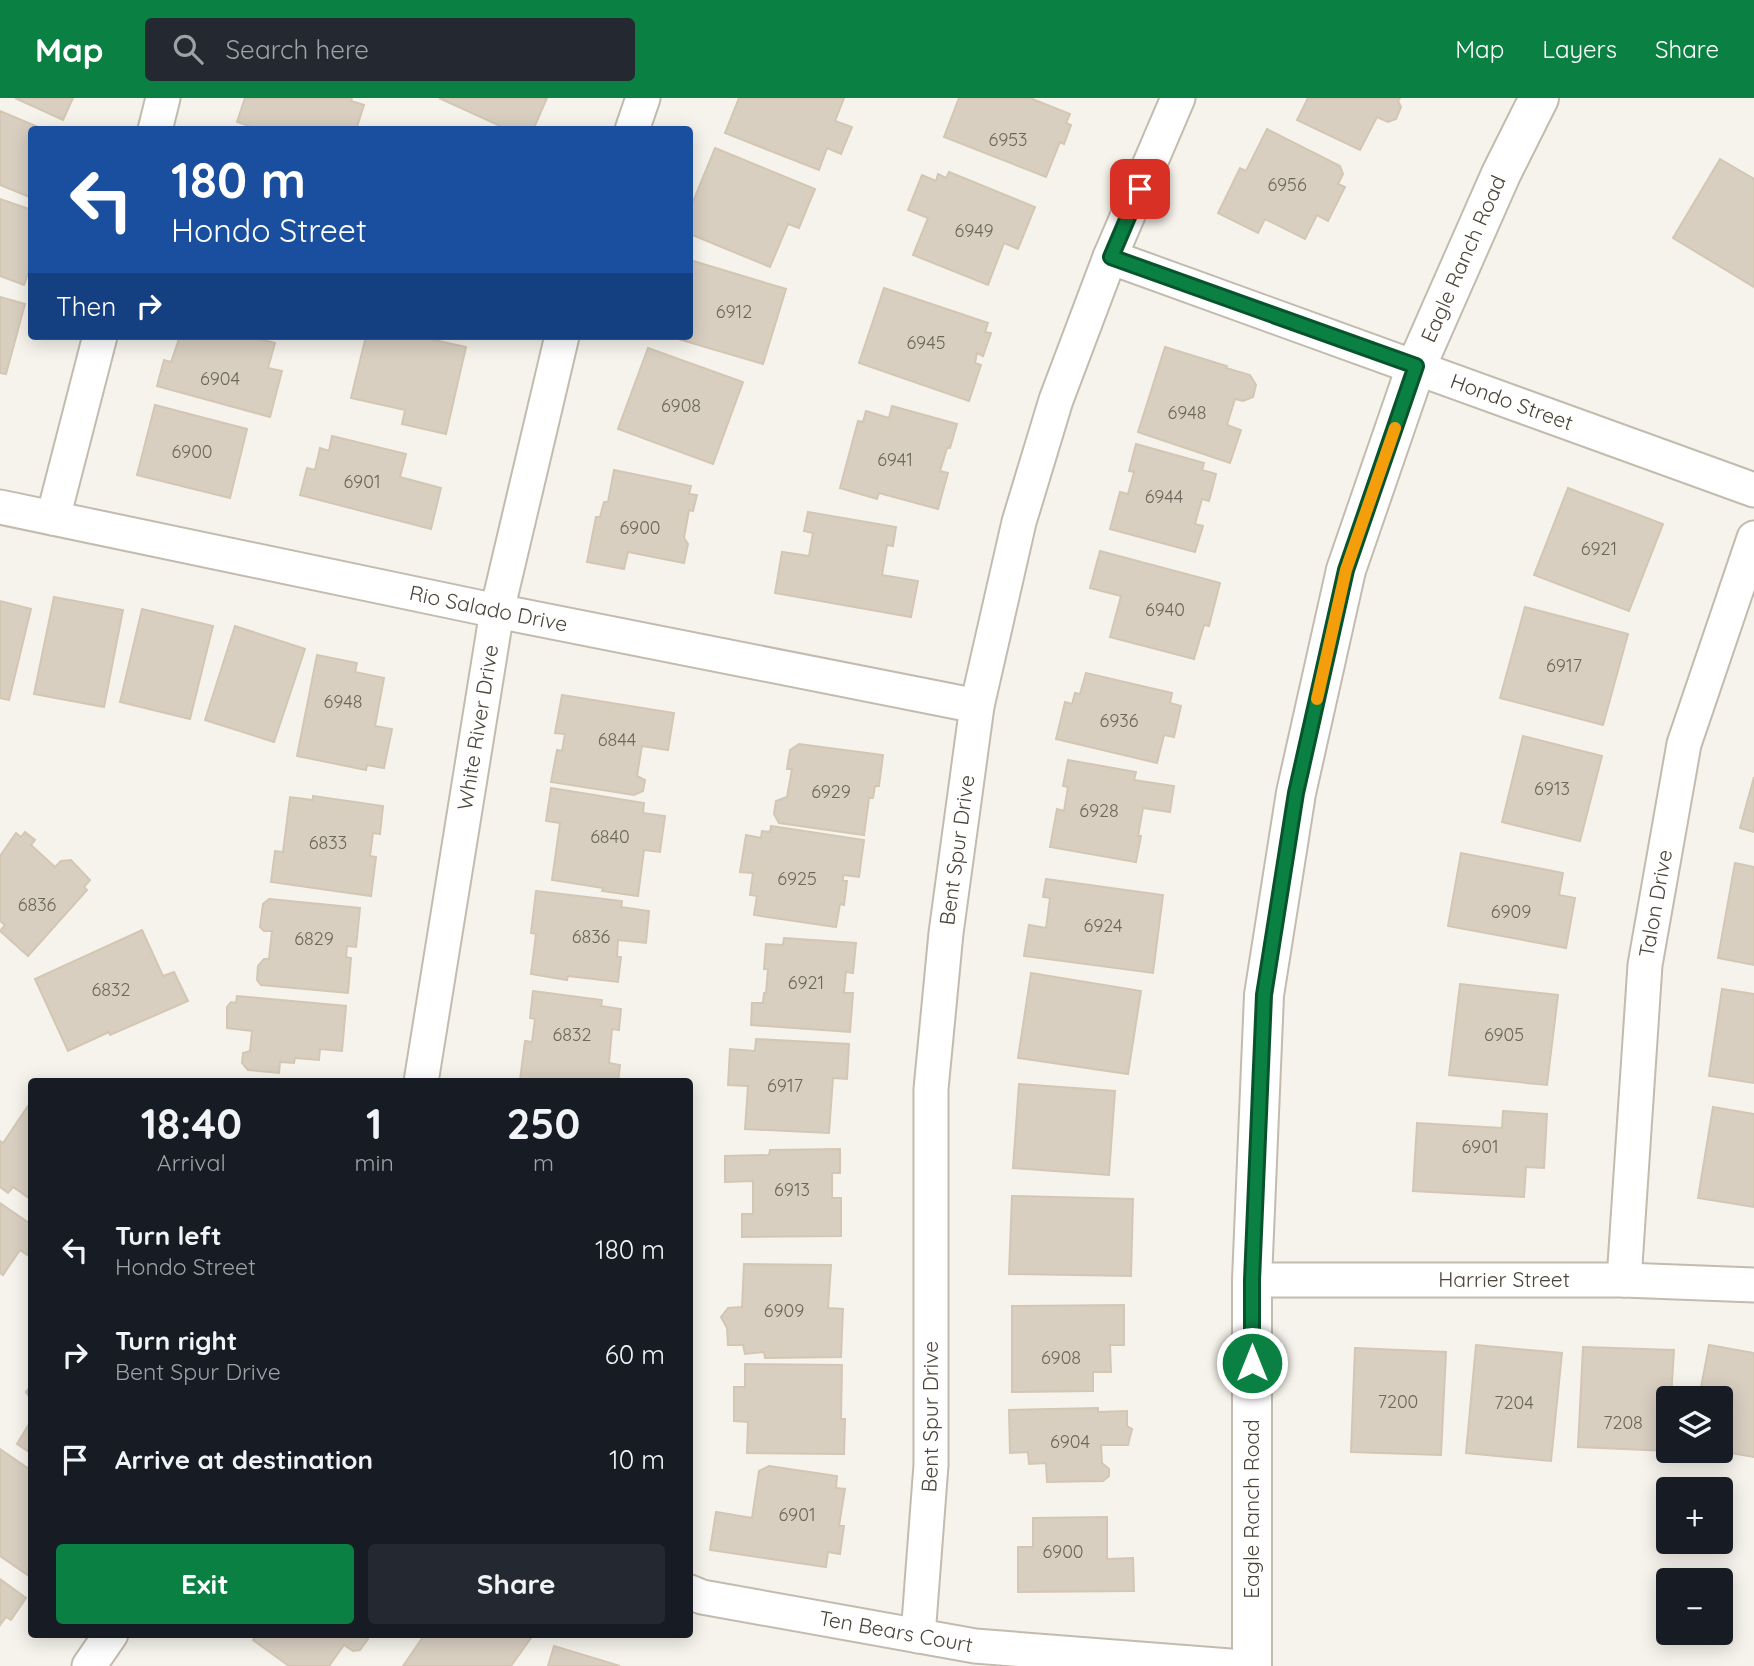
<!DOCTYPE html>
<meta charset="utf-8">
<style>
body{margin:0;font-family:Quicksand,sans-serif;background:#242831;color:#f1f3f6;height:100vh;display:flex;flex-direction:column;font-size:26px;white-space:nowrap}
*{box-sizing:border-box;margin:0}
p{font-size:23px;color:#9ea1a6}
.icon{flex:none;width:38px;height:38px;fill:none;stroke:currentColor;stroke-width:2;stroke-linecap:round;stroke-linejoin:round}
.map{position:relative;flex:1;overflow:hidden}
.side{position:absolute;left:28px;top:980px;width:665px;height:560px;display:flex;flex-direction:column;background:#171b24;border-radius:7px;box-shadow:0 4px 18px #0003}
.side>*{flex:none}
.hud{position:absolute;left:28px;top:28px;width:665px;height:214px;border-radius:7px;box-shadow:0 4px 18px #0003;background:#1a4fa0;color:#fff;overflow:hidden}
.fabs{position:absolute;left:1656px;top:1288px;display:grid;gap:14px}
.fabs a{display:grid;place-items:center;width:77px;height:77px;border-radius:7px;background:#171b24;box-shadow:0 4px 18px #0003;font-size:35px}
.pin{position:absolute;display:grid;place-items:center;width:60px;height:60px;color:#fff;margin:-30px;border-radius:14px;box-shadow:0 4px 10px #0006}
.me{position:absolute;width:77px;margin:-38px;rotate:0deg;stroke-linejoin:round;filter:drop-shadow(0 0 5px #0008)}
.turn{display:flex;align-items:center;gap:24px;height:147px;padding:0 28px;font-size:32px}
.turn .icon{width:91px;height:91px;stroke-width:2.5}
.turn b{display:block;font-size:49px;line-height:60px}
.then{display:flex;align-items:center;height:66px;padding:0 28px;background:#0003;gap:14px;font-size:26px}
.eta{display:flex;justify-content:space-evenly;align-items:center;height:119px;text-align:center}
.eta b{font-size:42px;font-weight:700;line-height:49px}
.action{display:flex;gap:14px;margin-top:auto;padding:14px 28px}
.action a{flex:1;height:80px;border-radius:7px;background:#0b8043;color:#fff;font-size:28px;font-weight:700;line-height:80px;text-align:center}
.action a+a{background:#242831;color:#f1f3f6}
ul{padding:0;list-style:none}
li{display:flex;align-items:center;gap:21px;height:105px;padding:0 28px}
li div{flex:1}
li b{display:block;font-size:26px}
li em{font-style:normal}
header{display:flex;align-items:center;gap:42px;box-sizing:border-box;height:98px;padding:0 35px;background:#0b8043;color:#fff}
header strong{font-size:33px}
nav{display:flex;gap:38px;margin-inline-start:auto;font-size:24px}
.search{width:490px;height:63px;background:#242831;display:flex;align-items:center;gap:18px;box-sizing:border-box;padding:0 24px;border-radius:7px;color:#9ea1a6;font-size:26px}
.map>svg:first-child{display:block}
</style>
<header>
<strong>Map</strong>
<div class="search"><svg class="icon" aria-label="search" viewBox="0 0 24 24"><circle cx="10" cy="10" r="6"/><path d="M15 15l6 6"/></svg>Search here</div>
<nav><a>Map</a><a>Layers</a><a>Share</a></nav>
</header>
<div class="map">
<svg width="1754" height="1568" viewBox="0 0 1754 1568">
<rect width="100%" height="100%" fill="#f6f3ec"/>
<g fill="#d8cfc1" stroke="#d3c7b4" stroke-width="2">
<polygon points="15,0 73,0 63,22"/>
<polygon points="245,0 352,0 351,3 364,7 356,32 343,29 342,32 260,32 237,24"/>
<polygon points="439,0 547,0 533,32 509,32"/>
<polygon points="739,0 844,0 835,23 852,29 841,56 827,50 819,72 725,35"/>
<polygon points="959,0 1030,0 1070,16 1066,25 1071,27 1064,46 1060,44 1046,79 944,39"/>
<polygon points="1308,0 1400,0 1398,3 1401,9 1396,21 1388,24 1377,19 1360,52 1297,22"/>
<polygon points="0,13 45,32 32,32 32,100 0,87"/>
<polygon points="1267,31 1340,68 1343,76 1338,86 1345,89 1328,123 1317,117 1305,141 1265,121 1258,135 1218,115 1240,70 1246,73"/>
<polygon points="715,50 815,91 799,130 788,126 770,169 690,136 690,111"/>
<polygon points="1720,61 1754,81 1754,189 1673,140"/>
<polygon points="949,74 1035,109 1018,151 1004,145 988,187 913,157 928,120 908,112 922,77 936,83 938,76 946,80"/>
<polygon points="0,101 32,112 32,165 24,187 0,178"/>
<polygon points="690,162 786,191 763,266 668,238 690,238"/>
<polygon points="884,190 988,225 985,234 991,235 983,258 977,255 975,265 981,267 969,303 859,265"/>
<polygon points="0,199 25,206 6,276 0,275"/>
<polygon points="180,238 249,238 275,245 268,270 282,273 270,319 157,288 164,262 171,264"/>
<polygon points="366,238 416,238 466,249 446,336 402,326 405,312 351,300"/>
<polygon points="1165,249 1227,268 1226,270 1250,277 1256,287 1253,299 1243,303 1235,301 1227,327 1241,332 1230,365 1138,334"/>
<polygon points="648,250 743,284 713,366 618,331"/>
<polygon points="155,307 247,331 230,400 137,377"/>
<polygon points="892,308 957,326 950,350 947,350 940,373 948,375 938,411 879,395 877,401 840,390 858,323 863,324 866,313 889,320"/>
<polygon points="332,338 406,356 400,379 441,390 431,431 300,397 307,370 315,372 320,350 329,353"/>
<polygon points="1136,346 1204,365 1202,372 1216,376 1209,403 1202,401 1195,426 1203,428 1195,454 1110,431 1120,394 1128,396 1134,374 1129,373"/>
<polygon points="614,372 691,388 689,396 697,397 693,413 689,412 684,440 688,446 684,465 628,454 624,471 587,464 596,419 600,419 604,404 608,404"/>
<polygon points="1568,390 1663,426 1629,513 1534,477"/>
<polygon points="808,414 896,429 893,448 887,447 882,477 918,483 911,519 775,495 782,454 809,458 813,435 804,433"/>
<polygon points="1100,453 1220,485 1209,528 1204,527 1194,561 1110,539 1121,498 1090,490"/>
<polygon points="54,499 123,512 104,609 34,596"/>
<polygon points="0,503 31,511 9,602 0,600"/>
<polygon points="1525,509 1628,536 1603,627 1500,600"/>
<polygon points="142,511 213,528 190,621 120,604"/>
<polygon points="235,528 305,551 274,644 205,622"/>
<polygon points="317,557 357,565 355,574 384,580 375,628 392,631 384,670 367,667 366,672 297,658"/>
<polygon points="1086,575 1172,595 1170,605 1181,608 1174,639 1164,637 1157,665 1056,641 1065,604 1072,606 1075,595 1080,596"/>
<polygon points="562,597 674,615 668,652 642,648 637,678 645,682 643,693 634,697 551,684 557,652 562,653 565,636 555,635"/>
<polygon points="1523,638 1602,658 1580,743 1502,724"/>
<polygon points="799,646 883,657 879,688 875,688 873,700 869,700 864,737 779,725 774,716 776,703 787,699 792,671 787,671 790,652"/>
<polygon points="1068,662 1136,674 1134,682 1174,688 1170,714 1143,710 1138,738 1141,738 1136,764 1050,749 1057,711 1064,713 1068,689 1063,688"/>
<polygon points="1754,679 1754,734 1740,730"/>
<polygon points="551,690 644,705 643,715 665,718 660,754 644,752 638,798 602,793 603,790 552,782 560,725 546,723"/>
<polygon points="313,698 383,708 380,736 373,735 370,758 376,759 371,798 271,784 275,753 283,754 290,699 313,702"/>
<polygon points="771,728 864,742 859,779 843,777 843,783 847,783 844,807 840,806 836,829 754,817 757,798 750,797 753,775 740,774 746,737 761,740 762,733 770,734"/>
<polygon points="25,734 35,742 31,747 55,769 61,763 71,762 90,782 84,789 87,792 28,858 0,833 5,827 0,823 0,758 16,735 21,739"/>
<polygon points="1461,755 1563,775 1559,797 1575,800 1566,850 1448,828"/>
<polygon points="1735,765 1754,769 1754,867 1718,860"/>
<polygon points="1046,781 1163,797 1153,875 1024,858 1029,827 1046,830 1050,800 1043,799"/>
<polygon points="536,793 622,803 621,809 649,813 646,845 618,842 617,859 621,859 618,884 568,878 567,882 531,876 536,836 531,835"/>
<polygon points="269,801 360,810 356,849 347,848 346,859 351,860 348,895 261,887 257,882 258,868 264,861 269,861 272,833 264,833 260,829 263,806"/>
<polygon points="142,832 163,878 174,874 188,903 110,937 109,934 68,953 35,881"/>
<polygon points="784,840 856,845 853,875 846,874 844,895 853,895 850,934 751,927 752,905 763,905 764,895 766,895 768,871 764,871 766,846 783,847"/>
<polygon points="1031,875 1141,893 1128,976 1018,960"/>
<polygon points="1460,886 1558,897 1547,987 1449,977"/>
<polygon points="1722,891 1754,896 1754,985 1709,978"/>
<polygon points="533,893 602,902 601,908 621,911 619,932 612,931 609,965 620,967 618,984 520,982 525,943 532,944 535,921 530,920"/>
<polygon points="237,898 346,908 342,953 320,951 319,962 295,960 294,965 280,964 279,975 248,972 242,965 243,955 250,953 252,933 227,930 227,909 231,904 236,905"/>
<polygon points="756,941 849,946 847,981 833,980 829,1035 745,1031 748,988 728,987 730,951 755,953"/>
<polygon points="1019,986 1115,993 1109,1077 1013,1070"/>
<polygon points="30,1005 32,1006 32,1102 13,1089 8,1095 0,1089 0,1043 3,1045"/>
<polygon points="1713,1009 1754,1016 1754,1109 1698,1100"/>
<polygon points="1503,1013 1547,1016 1544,1070 1526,1069 1524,1099 1413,1093 1417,1025 1502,1030"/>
<polygon points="840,1051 840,1075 832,1075 832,1100 841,1100 841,1138 742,1139 742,1116 753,1116 753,1083 725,1084 725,1058 769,1057 770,1052"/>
<polygon points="1012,1098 1133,1101 1131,1178 1009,1176"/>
<polygon points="0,1105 32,1127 32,1151 27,1157 20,1152 3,1177 0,1175"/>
<polygon points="744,1166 831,1167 828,1210 843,1211 841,1259 765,1260 764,1254 745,1256 743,1247 728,1247 727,1230 721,1219 728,1210 742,1209"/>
<polygon points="1124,1207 1124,1247 1110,1247 1111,1274 1093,1274 1093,1293 1012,1294 1012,1208"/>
<polygon points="1476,1247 1562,1255 1551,1363 1466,1355"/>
<polygon points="1709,1247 1754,1255 1754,1359 1719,1353 1720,1300 1699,1300"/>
<polygon points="1583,1249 1674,1252 1671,1300 1668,1300 1669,1353 1578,1349"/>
<polygon points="1355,1250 1446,1254 1441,1357 1351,1354"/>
<polygon points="745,1266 842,1267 841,1321 845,1321 844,1356 747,1355 748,1324 734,1323 734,1289 745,1289"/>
<polygon points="32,1286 32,1303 26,1294"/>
<polygon points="1098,1310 1098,1314 1127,1313 1127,1328 1132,1331 1128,1347 1101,1347 1102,1365 1109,1371 1109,1378 1103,1383 1047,1384 1046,1365 1029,1366 1028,1354 1010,1355 1009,1312"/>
<polygon points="32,1321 32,1356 17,1346"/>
<polygon points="0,1351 32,1373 32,1480 0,1458"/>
<polygon points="769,1368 837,1378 836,1390 845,1391 839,1428 844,1428 840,1456 828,1454 826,1469 710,1452 716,1414 752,1420 759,1373"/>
<polygon points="1107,1419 1107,1461 1133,1460 1134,1493 1018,1494 1018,1449 1033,1449 1033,1420"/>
<polygon points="0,1481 26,1500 11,1522 6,1519 0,1527"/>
<polygon points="257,1536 367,1536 368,1541 360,1552 353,1553 344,1547 329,1568 289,1568 253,1542"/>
<polygon points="425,1536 526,1536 531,1540 511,1568 403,1568"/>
<polygon points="554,1548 620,1568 548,1568"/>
</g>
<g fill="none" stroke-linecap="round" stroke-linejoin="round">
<defs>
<g id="minor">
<polyline points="155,32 163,0"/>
<polyline points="632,32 643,0"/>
<path id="s1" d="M 1110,159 L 1754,392"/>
<path id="s2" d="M 0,409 L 497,513 L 977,608"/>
<polyline points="53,420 100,238"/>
<path id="s3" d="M 421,984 L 497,513 L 562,238"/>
<path id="s4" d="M 1252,1182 L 1624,1182 L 1754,1187"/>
<path id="s5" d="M 1624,1182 L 1645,867 L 1684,646 L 1754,440"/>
<path id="s6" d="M 690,1494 L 702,1499 L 975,1548 L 1230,1568"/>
<path id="s7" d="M 918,1538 L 931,1367 L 931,991 L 946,835 L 977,608 L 1019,424 L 1056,302 L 1110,159 L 1178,0"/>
<polyline points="89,1568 111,1536"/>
</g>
<g id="tertiary">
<path id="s8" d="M 1252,1568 L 1252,1182 L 1264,897 L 1296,695 L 1346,472 L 1416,269 L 1501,76 L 1539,0"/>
</g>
</defs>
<use href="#minor" stroke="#c2bbae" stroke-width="37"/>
<use href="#tertiary" stroke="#c2bbae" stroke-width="42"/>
<use href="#minor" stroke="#fff" stroke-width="33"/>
<use href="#tertiary" stroke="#fff" stroke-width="38"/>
</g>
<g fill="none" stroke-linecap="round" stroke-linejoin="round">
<defs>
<polyline id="route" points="1140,91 1111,159 1416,268 1346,472 1296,695 1264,897 1252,1182 1252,1265"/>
</defs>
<use href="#route" stroke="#07532c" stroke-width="18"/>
<use href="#route" stroke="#0b8043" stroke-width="12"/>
<polyline stroke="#f59e0b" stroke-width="12" points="1317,601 1346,472 1395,330"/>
</g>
<g text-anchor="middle" stroke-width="5" stroke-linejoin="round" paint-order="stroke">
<g font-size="18" fill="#6e675b">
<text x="1008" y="48">6953</text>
<text x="1287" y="93">6956</text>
<text x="974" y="139">6949</text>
<text x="734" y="220">6912</text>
<text x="926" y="251">6945</text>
<text x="220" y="287">6904</text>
<text x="681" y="314">6908</text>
<text x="1187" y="321">6948</text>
<text x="192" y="360">6900</text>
<text x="895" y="368">6941</text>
<text x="362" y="390">6901</text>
<text x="1164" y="405">6944</text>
<text x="640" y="436">6900</text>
<text x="1599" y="457">6921</text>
<text x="1165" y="518">6940</text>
<text x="1564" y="574">6917</text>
<text x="343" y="610">6948</text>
<text x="1119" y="629">6936</text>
<text x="617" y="648">6844</text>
<text x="1552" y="697">6913</text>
<text x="831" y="700">6929</text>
<text x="1099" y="719">6928</text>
<text x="610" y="745">6840</text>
<text x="328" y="751">6833</text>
<text x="797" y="787">6925</text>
<text x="37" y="813">6836</text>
<text x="1511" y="820">6909</text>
<text x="1103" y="834">6924</text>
<text x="591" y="845">6836</text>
<text x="314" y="847">6829</text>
<text x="806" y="891">6921</text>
<text x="111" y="898">6832</text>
<text x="572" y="943">6832</text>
<text x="1504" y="943">6905</text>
<text x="785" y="994">6917</text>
<text x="1480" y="1055">6901</text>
<text x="792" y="1098">6913</text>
<text x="784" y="1219">6909</text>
<text x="1061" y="1266">6908</text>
<text x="1398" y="1310">7200</text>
<text x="1514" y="1311">7204</text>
<text x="1623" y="1331">7208</text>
<text x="1070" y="1350">6904</text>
<text x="797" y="1423">6901</text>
<text x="1063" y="1460">6900</text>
</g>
<g font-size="21" fill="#4b4439" stroke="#fff">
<text dy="7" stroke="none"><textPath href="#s8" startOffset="1437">Eagle Ranch Road</textPath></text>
<text dy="7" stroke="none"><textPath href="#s1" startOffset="427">Hondo Street</textPath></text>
<text dy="7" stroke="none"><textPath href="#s2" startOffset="499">Rio Salado Drive</textPath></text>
<text dy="7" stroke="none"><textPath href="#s3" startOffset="359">White River Drive</textPath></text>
<text dy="7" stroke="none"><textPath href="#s7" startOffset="788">Bent Spur Drive</textPath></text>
<text dy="7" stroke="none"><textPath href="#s5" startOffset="378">Talon Drive</textPath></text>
<text dy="7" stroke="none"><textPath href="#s4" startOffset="252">Harrier Street</textPath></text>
<text dy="7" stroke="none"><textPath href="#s7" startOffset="220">Bent Spur Drive</textPath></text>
<text transform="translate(1252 1411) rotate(-90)" y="7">Eagle Ranch Road</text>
<text dy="7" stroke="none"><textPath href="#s6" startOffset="210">Ten Bears Court</textPath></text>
</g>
</g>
</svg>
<div class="fabs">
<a><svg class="icon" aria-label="layers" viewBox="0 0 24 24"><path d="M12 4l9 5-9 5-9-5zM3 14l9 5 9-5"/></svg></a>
<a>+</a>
<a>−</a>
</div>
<div class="pin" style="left:1140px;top:91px;background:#d93025"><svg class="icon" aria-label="arrive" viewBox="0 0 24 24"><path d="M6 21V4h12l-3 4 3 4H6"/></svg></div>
<svg class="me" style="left:1252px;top:1265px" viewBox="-20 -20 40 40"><circle r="17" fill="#0b8043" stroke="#fff" stroke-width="3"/><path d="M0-11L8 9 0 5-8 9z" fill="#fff"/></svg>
<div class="hud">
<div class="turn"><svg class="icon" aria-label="left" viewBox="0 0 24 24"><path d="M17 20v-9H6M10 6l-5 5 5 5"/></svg><div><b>180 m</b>Hondo Street</div></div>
<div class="then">Then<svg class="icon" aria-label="right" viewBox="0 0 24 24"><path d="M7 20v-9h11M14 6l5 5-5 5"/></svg></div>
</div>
<section class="side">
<div class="eta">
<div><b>18:40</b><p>Arrival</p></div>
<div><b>1</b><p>min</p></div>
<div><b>250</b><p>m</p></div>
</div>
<ul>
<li><svg class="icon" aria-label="left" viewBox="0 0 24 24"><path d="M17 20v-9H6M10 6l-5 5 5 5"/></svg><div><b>Turn left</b><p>Hondo Street</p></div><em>180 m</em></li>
<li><svg class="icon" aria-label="right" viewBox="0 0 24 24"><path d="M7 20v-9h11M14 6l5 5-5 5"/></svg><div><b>Turn right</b><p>Bent Spur Drive</p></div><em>60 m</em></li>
<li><svg class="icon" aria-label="arrive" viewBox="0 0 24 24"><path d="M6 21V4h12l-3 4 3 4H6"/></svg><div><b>Arrive at destination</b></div><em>10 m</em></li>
</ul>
<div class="action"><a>Exit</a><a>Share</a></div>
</section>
</div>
